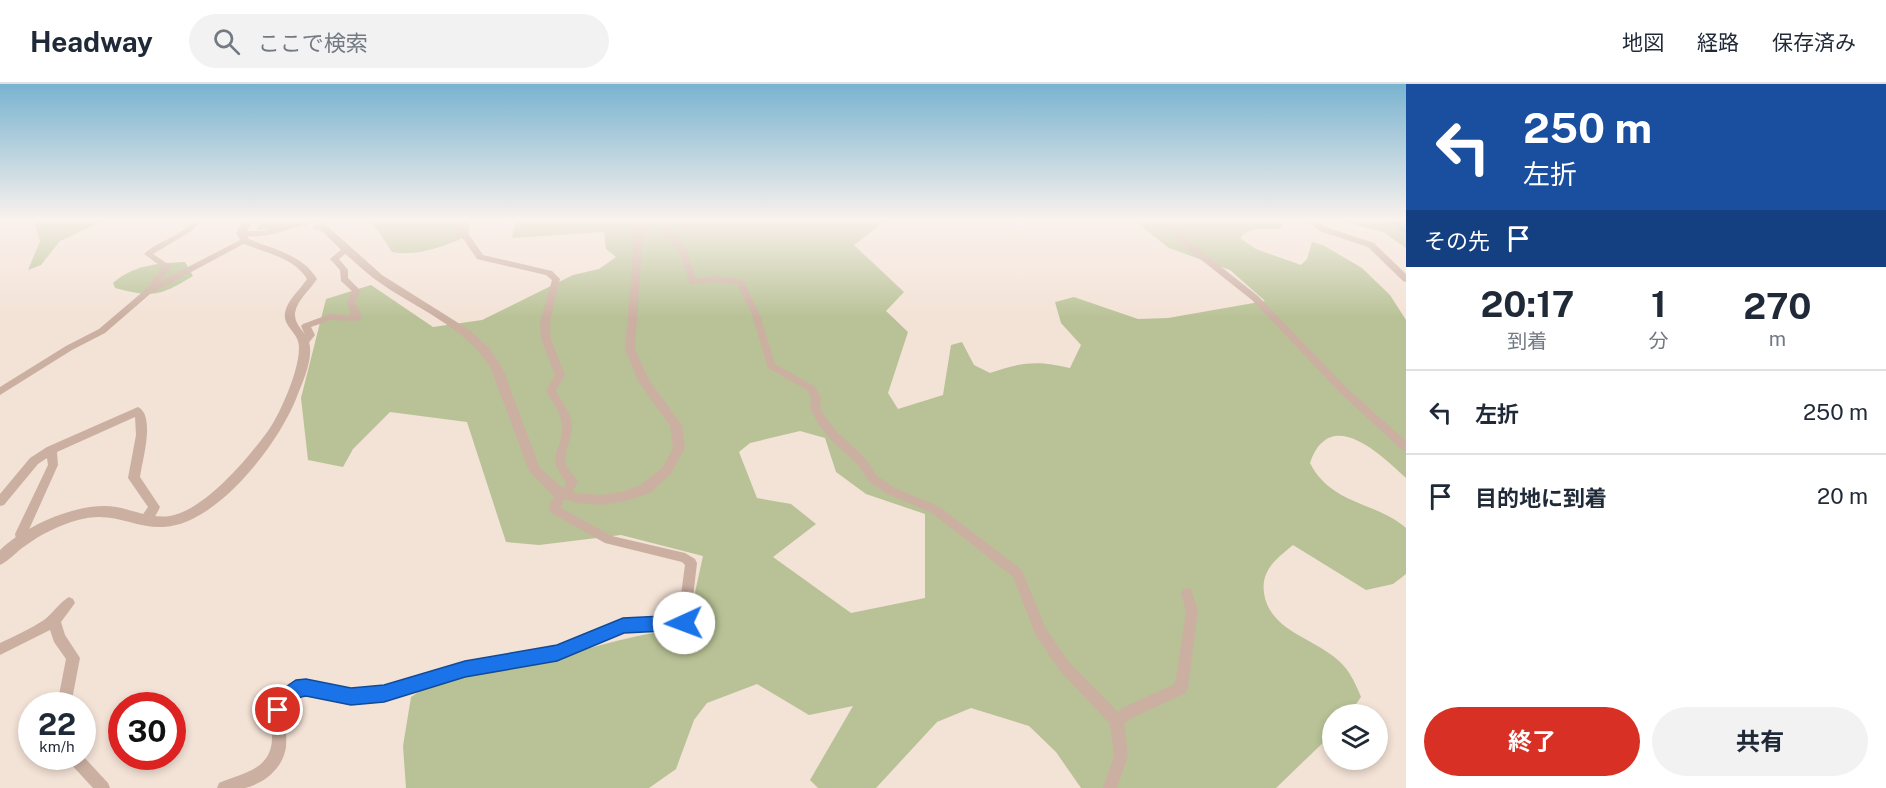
<!DOCTYPE html>
<html lang="ja">
<meta charset="utf-8">
<style>
body{margin:0;font-family:"Public Sans","Noto Sans JP",sans-serif;background:#f2f2f3;color:#1f2937;height:100vh;display:flex;flex-direction:column;font-size:22px;white-space:nowrap}
*{box-sizing:border-box;margin:0}
p{font-size:20px;color:#747a83}
.icon{flex:none;width:33px;height:33px;fill:none;stroke:currentColor;stroke-width:2;stroke-linecap:round;stroke-linejoin:round}
.map{position:relative;flex:1;overflow:hidden}
.sheet{display:flex;flex-direction:column;background:#fff;width:480px}
.sheet>*{flex:none}
.top-card{background:#1a4fa0;color:#fff;overflow:hidden}
.tools{position:absolute;left:1322px;top:620px;display:grid;gap:12px}
.tools a{display:grid;place-items:center;width:66px;height:66px;border-radius:50%;background:#fff;box-shadow:0 3px 9px #0003;font-size:30px}
.speed{position:absolute;left:18px;top:608px;display:flex;gap:12px;font-size:30px;font-weight:700;text-align:center}
.speed>*{display:grid;place-content:center;width:78px;height:78px;border-radius:50%;background:#fff;box-shadow:0 3px 9px #0003;line-height:1}
.speed small{font-size:15px;font-weight:400}
.speed .limit{border:9px solid #d22;background:#fff;color:#111}
.pin{position:absolute;display:grid;place-items:center;width:51px;height:51px;color:#fff;margin:-26px;border:3px solid #fff;border-radius:50%;box-shadow:0 2px 6px #0007}
.me{position:absolute;width:66px;margin:-33px;rotate:268deg;stroke-linejoin:round;filter:drop-shadow(0 0 4px #0008)}
.turn{display:flex;align-items:center;gap:21px;height:126px;padding:0 18px;font-size:27px}
.turn .icon{width:78px;height:78px;stroke-width:2.5}
.turn b{display:block;font-size:42px;line-height:51px}
.then{display:flex;align-items:center;height:57px;padding:0 18px;background:#0003;gap:12px;font-size:22px}
.eta{display:flex;justify-content:space-evenly;align-items:center;height:102px;text-align:center}
.eta b{font-size:36px;font-weight:700;line-height:42px}
.action{display:flex;gap:12px;margin-top:auto;padding:12px 18px}
.action a{flex:1;height:69px;border-radius:36px;background:#d93025;color:#fff;font-size:24px;font-weight:700;line-height:69px;text-align:center}
.action a+a{background:#f2f2f3;color:#1f2937}
ul{padding:0;list-style:none}
li{display:flex;align-items:center;gap:18px;height:84px;padding:0 18px;border-top:2px solid #e0e1e3}
li div{flex:1}
li b{display:block;font-size:22px}
li em{font-style:normal}
header{display:flex;align-items:center;gap:36px;box-sizing:border-box;height:84px;padding:0 30px;background:#fff;border-bottom:2px solid #e0e1e3}
header strong{font-size:28px}
nav{display:flex;gap:33px;margin-inline-start:auto;font-size:21px}
.search{width:420px;height:54px;background:#f2f2f3;display:flex;align-items:center;gap:15px;box-sizing:border-box;padding:0 21px;border-radius:33px;color:#747a83;font-size:22px}
main{display:flex;flex:1;min-height:0}
.map>svg:first-child{display:block}
</style>
<header>
<strong>Headway</strong>
<div class="search"><svg class="icon" aria-label="search" viewBox="0 0 24 24"><circle cx="10" cy="10" r="6"/><path d="M15 15l6 6"/></svg>ここで検索</div>
<nav><a>地図</a><a>経路</a><a>保存済み</a></nav>
</header>
<main>
<div class="map">
<svg width="1406" height="704" viewBox="0 0 1406 704">
<rect width="100%" height="100%" fill="#f3e2d6"/>
<g fill="#b8c296" fill-rule="evenodd">
<polygon points="33,135 108,135 60,157 41,181 28,186 40,157"/>
<polygon points="265,135 330,135 283,146 256,146"/>
<path d="M 366,135 L 469,135 L 469,151 C 447,162 416,173 392,168 L 377,145 Z"/>
<path d="M 516,135 L 888,135 L 854,161 L 904,208 L 886,227 L 908,248 L 888,309 L 898,325 L 943,311 L 951,261 L 962,258 L 974,281 L 990,289 C 1022,278 1037,276 1070,284 L 1081,261 L 1061,239 L 1055,218 L 1074,213 L 1138,235 L 1168,234 L 1265,217 L 1230,186 L 1169,164 L 1137,139 L 1143,135 L 1278,135 L 1283,141 L 1280,145 C 1266,145 1249,142 1240,154 L 1256,165 L 1301,181 L 1307,175 L 1312,158 L 1323,161 L 1362,184 L 1390,211 L 1406,236 L 1406,394 C 1380,370 1330,321 1310,379 C 1331,421 1377,418 1406,444 L 1406,490 L 1393,500 L 1366,506 L 1293,461 C 1276,475 1261,486 1264,509 C 1269,544 1308,553 1333,572 C 1348,583 1354,596 1361,613 L 1349,630 L 1332,630 L 1332,650 L 1276,704 L 1081,704 L 1056,668 L 1029,642 L 971,624 L 937,638 L 876,704 L 818,704 L 810,696 L 853,622 L 809,631 L 757,600 L 707,619 L 694,636 L 676,685 L 649,704 L 406,704 L 403,662 L 411,613 C 444,589 491,589 530,580 C 584,567 631,549 687,545 L 703,472 L 621,451 L 539,461 L 506,458 L 467,338 L 390,328 L 353,365 L 343,383 L 308,376 L 301,314 L 326,215 L 371,201 L 433,243 L 482,236 L 573,191 L 599,185 L 616,173 L 606,165 L 604,148 L 512,154 ZM 800,347 L 825,354 L 836,388 L 866,410 L 925,430 L 925,514 L 851,529 L 773,473 L 816,440 L 791,420 L 757,414 L 739,368 L 750,359 Z"/>
<polygon points="1406,135 1406,164 1383,148 1336,136"/>
<path d="M 185,178 L 193,192 C 160,212 153,214 115,204 L 113,199 C 133,181 159,179 185,178 Z"/>
</g>
<g fill="none" stroke-linecap="round" stroke-linejoin="round">
<polygon fill="#74b1ad" fill-rule="evenodd" points="1386,135 1398,135 1406,141 1406,150"/>
<polyline stroke="#cdbdb3" stroke-width="10" stroke-dasharray="10 5" stroke-linecap="butt" points="300,135 323,143"/>
<g fill="#cbb0a2" fill-rule="evenodd">
<path d="M 194,135 L 202,135 L 193,146 L 153,170 L 171,182 L 159,198 L 242,155 L 245,155 L 249,157 L 150,210 L 105,249 L 72,266 L 0,311 L 0,303 L 66,262 L 99,245 L 146,205 L 162,183 L 144,170 C 158,156 183,153 194,135 Z"/>
<path d="M 299,135 L 311,135 C 296,145 253,159 237,149 L 241,147 L 266,147 Z"/>
<path d="M 462,135 L 470,135 L 462,146 L 470,152 L 483,171 L 552,187 L 560,195 L 550,238 L 551,255 L 565,291 L 556,307 C 562,318 571,328 572,341 C 573,355 561,369 567,382 C 569,387 574,392 578,397 L 570,414 L 564,415 L 561,424 L 612,452 L 685,469 L 695,475 L 697,479 L 690,539 L 689,543 L 684,545 L 624,547 L 557,575 L 465,591 L 384,616 L 351,619 L 306,610 L 299,610 L 286,621 C 285,635 287,649 286,663 C 283,684 265,699 245,704 C 236,704 225,704 217,704 L 219,699 C 242,689 271,686 272,655 C 272,642 271,630 273,617 L 275,612 L 296,597 L 306,596 L 351,605 L 384,602 L 465,579 L 556,563 L 623,535 L 678,533 L 685,481 L 682,478 L 605,459 L 551,429 L 549,421 L 558,406 L 563,405 L 566,398 C 543,369 564,368 562,341 C 561,328 552,318 546,307 L 555,291 L 541,255 L 540,238 L 552,196 L 546,191 L 477,175 L 464,156 L 454,146 Z"/>
<polygon points="653,135 661,135 686,165 696,195 718,192 743,196 760,231 775,280 814,302 821,313 820,324 827,335 838,349 866,375 877,392 895,404 940,423 1022,486 1046,545 1070,579 1118,628 1124,623 1175,600 1186,527 1181,509 1183,505 1187,504 1191,505 1198,527 1188,604 1186,609 1134,633 1124,640 1128,672 1117,704 1103,704 1114,672 1110,640 1060,587 1036,552 1013,493 932,429 887,410 869,398 858,381 830,355 819,341 810,324 811,313 807,306 768,284 752,231 737,200 718,198 690,200 678,165"/>
<polygon points="1170,135 1178,135 1183,151 1191,159 1258,212 1348,305 1406,357 1406,367 1402,366 1340,309 1252,216 1185,163 1175,152"/>
<polygon points="1305,135 1314,135 1326,143 1374,159 1406,190 1406,198 1403,197 1368,163 1320,147"/>
<polygon points="1397,135 1406,135 1406,141"/>
<polygon points="343,164 349,164 350,166 339,175 348,186 348,194 361,207 355,218 362,234 357,237 331,236 311,243 315,251 307,261 301,261 299,259 305,251 301,242 303,240 330,230 351,231 347,218 352,207 341,197 340,186 330,175"/>
<path d="M 138,323 C 156,332 142,377 140,393 L 160,423 C 156,431 151,443 141,439 L 139,436 L 148,423 L 128,394 L 136,351 L 135,333 L 57,368 L 58,381 L 27,450 L 25,460 L 21,462 L 17,460 L 15,450 L 48,381 L 47,374 L 38,380 L 4,421 L 0,422 L 0,410 L 30,374 L 47,363 Z"/>
<path d="M 69,513 L 73,515 L 75,519 L 61,538 L 65,551 L 80,574 L 71,621 L 57,621 L 66,575 L 54,558 L 50,546 L 0,571 L 0,559 C 15,552 30,545 44,536 C 52,530 61,517 69,513 Z"/>
<polygon points="82,671 108,699 110,704 93,704 68,677 66,672"/>
</g>
<g fill="#cbb0a2" fill-rule="evenodd">
<path d="M 243,135 L 252,135 L 246,149 L 249,155 C 274,166 302,170 317,195 C 310,206 297,216 295,229 C 294,241 305,247 309,258 C 314,275 302,299 296,315 C 278,360 217,441 163,443 C 132,444 113,426 78,436 C 60,441 41,450 25,462 C 17,467 9,477 0,481 L 0,466 C 26,441 80,417 116,423 C 134,426 151,435 170,432 C 205,426 248,374 268,347 C 280,331 304,277 298,257 C 295,247 283,241 285,229 C 287,216 300,206 307,195 C 294,173 264,169 242,159 L 236,149 Z"/>
<path d="M 636,135 L 644,135 L 635,265 L 649,296 L 682,341 L 685,364 L 671,390 L 650,409 L 623,418 L 599,421 L 576,419 L 553,412 L 529,387 L 491,285 C 465,242 416,225 376,196 C 359,183 333,159 319,143 L 323,140 L 326,141 L 382,191 L 471,247 L 491,266 L 503,285 L 540,384 L 563,404 L 576,409 L 599,411 L 622,408 L 640,401 L 662,384 L 673,364 L 670,342 L 638,297 L 625,265 Z"/>
</g>
</g>
<linearGradient id="sky" x2="0" y2="1"><stop stop-color="#79b3d0"/><stop offset="0.58" stop-color="#faf2ed"/><stop offset="1" stop-color="#faf2ed" stop-opacity="0"/></linearGradient>
<rect width="1406" height="234" fill="url(#sky)"/>
<path fill="#1a73e8" stroke="#114b97" stroke-width="1.5" d="M 684,531 L 690,534 L 692,539 L 690,544 L 684,546 L 624,549 L 557,577 L 465,593 L 384,618 L 351,621 L 306,612 C 294,613 289,622 285,632 L 278,635 L 272,632 L 269,626 L 274,611 L 296,596 L 306,595 L 351,604 L 384,601 L 465,577 L 557,561 L 623,534 Z"/>
</svg>
<div class="tools">
<a><svg class="icon" aria-label="layers" viewBox="0 0 24 24"><path d="M12 4l9 5-9 5-9-5zM3 14l9 5 9-5"/></svg></a>
</div>
<div class="speed"><div>22<small>km/h</small></div><div class="limit">30</div></div>
<div class="pin" style="left:278px;top:626px;background:#d93025"><svg class="icon" aria-label="arrive" viewBox="0 0 24 24"><path d="M6 21V4h12l-3 4 3 4H6"/></svg></div>
<svg class="me" style="left:684px;top:539px" viewBox="-20 -20 40 40"><circle r="19" fill="#fff"/><path d="M0-13L10 11 0 6-10 11z" fill="#1a73e8"/></svg>
</div>
<section class="sheet">
<div class="top-card">
<div class="turn"><svg class="icon" aria-label="left" viewBox="0 0 24 24"><path d="M17 20v-9H6M10 6l-5 5 5 5"/></svg><div><b>250 m</b>左折</div></div>
<div class="then">その先<svg class="icon" aria-label="arrive" viewBox="0 0 24 24"><path d="M6 21V4h12l-3 4 3 4H6"/></svg></div>
</div>
<div class="eta">
<div><b>20:17</b><p>到着</p></div>
<div><b>1</b><p>分</p></div>
<div><b>270</b><p>m</p></div>
</div>
<ul>
<li><svg class="icon" aria-label="left" viewBox="0 0 24 24"><path d="M17 20v-9H6M10 6l-5 5 5 5"/></svg><div><b>左折</b></div><em>250 m</em></li>
<li><svg class="icon" aria-label="arrive" viewBox="0 0 24 24"><path d="M6 21V4h12l-3 4 3 4H6"/></svg><div><b>目的地に到着</b></div><em>20 m</em></li>
</ul>
<div class="action"><a>終了</a><a>共有</a></div>
</section>
</main>
